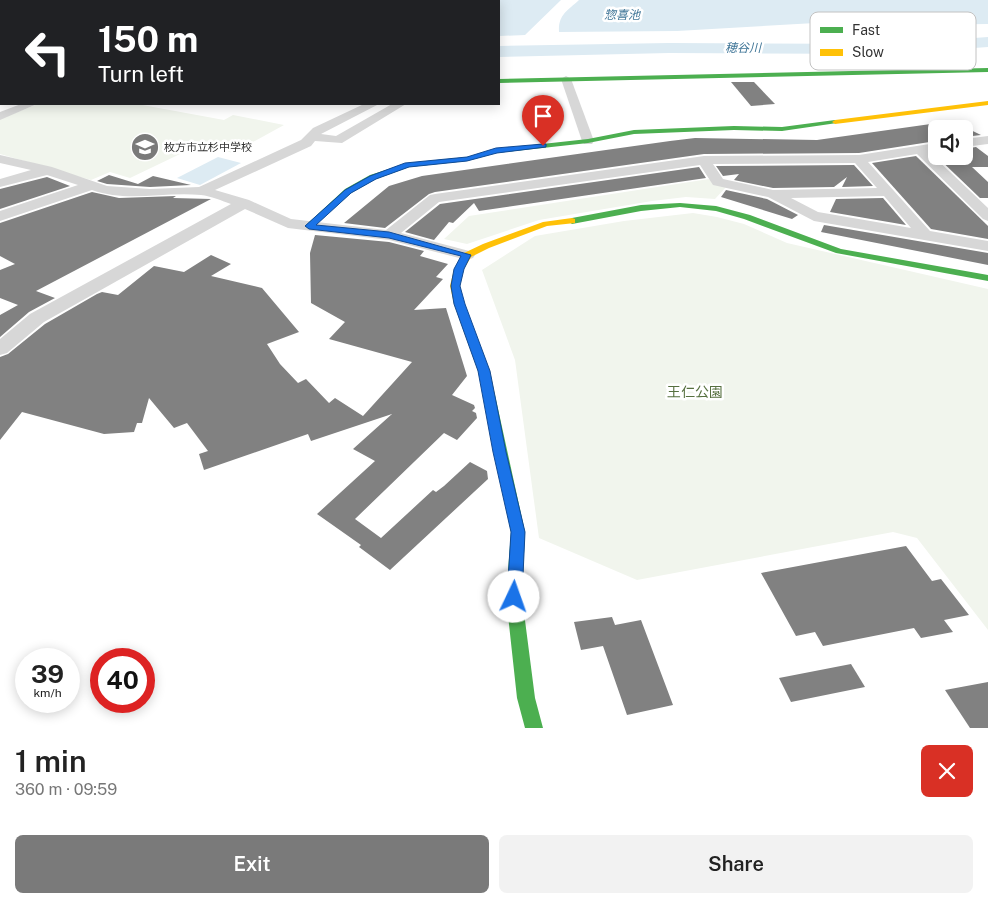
<!DOCTYPE html>
<meta charset="utf-8">
<style>
body{margin:0;font-family:"Public Sans","Noto Sans JP",sans-serif;background:#f2f2f2;color:#222;height:100vh;display:flex;flex-direction:column;font-size:19px;white-space:nowrap}
*{box-sizing:border-box;margin:0}
p{font-size:16px;color:#767676}
.icon{flex:none;width:28px;height:28px;fill:none;stroke:currentColor;stroke-width:2;stroke-linecap:round;stroke-linejoin:round}
.map{position:relative;height:728px;overflow:hidden}
.drawer{display:flex;flex-direction:column;background:#fff;flex:1}
.drawer>*{flex:none}
.guide{position:absolute;left:0px;top:0px;width:500px;height:105px;box-shadow:0 2px 12px #0003;background:#202124;color:#fff;overflow:hidden}
.tools{position:absolute;left:928px;top:120px;display:grid;gap:10px}
.tools a{display:grid;place-items:center;width:45px;height:45px;border-radius:8px;background:#fff;box-shadow:0 2px 12px #0003;font-size:25px}
.speed{position:absolute;left:15px;top:648px;display:flex;gap:10px;font-size:25px;font-weight:700;text-align:center}
.speed>*{display:grid;place-content:center;width:65px;height:65px;border-radius:50%;background:#fff;box-shadow:0 2px 12px #0003;line-height:1}
.speed small{font-size:12px;font-weight:400}
.speed .limit{border:8px solid #d22;background:#fff;color:#111}
.pin{position:absolute;display:grid;place-items:center;width:42px;height:42px;color:#fff;margin:-51px -21px;border-radius:50% 50% 50% 0;rotate:-45deg;box-shadow:0 0 5px #0007}
.pin .icon{rotate:45deg}
.me{position:absolute;width:55px;margin:-28px;rotate:3deg;stroke-linejoin:round;filter:drop-shadow(0 0 4px #0008)}
.turn{display:flex;align-items:center;gap:18px;height:105px;padding:0 15px;font-size:22px}
.turn .icon{width:65px;height:65px;stroke-width:2.5}
.turn b{display:block;font-size:35px;line-height:42px}
.round{display:grid;place-items:center;flex:none;width:52px;height:52px;border-radius:8px;background:#f2f2f2}
.headline{display:flex;align-items:center;justify-content:space-between;height:85px;padding:0 15px}
h1{font-size:30px;font-weight:600;line-height:38px}
.button{display:flex;gap:10px;margin-top:auto;padding:10px 15px}
.button a{flex:1;height:58px;border-radius:8px;background:#7a7a7a;color:#fff;font-size:20px;font-weight:600;line-height:58px;text-align:center}
.button a+a{background:#f2f2f2;color:#222}
.map>svg:first-child{display:block}
</style>
<div class="map">
<svg width="988" height="728" viewBox="0 0 988 728">
<rect width="100%" height="100%" fill="#fff"/>
<g fill="#f1f5ed">
<polygon points="38,104 137,104 224,120 233,115 284,125 233,153 201,144 130,178 110,172 91,180 0,154 0,119"/>
<polygon points="709,179 727,186 715,199 686,197 652,201 539,220 467,244 444,239 469,216"/>
<polygon points="693,213 717,217 744,224 787,243 988,289 988,630 917,538 893,532 637,580 539,538 515,360 482,270 535,236 624,221"/>
</g>
<g fill="#ddebf3">
<polygon points="417,0 561,0 525,35 499,36 499,1 406,1"/>
<path d="M 579,0 L 988,0 L 988,24 L 917,25 L 833,22 L 677,31 L 559,32 C 558,15 567,11 579,0 Z"/>
<polygon points="218,157 241,163 200,185 177,178"/>
</g>
<g fill="none" stroke-linecap="round" stroke-linejoin="round">
<g fill="#ddebf3" fill-rule="evenodd">
<rect x="0" y="14" width="1" height="10"/>
<polygon points="988,37 988,47 891,54 669,53 499,57 499,46 669,43 891,44"/>
</g>
</g>
<g fill="#818181">
<polygon points="731,82 754,82 775,104 751,106"/>
<polygon points="952,121 981,135 964,137 964,129 936,129 936,141 859,153 704,154 435,192 429,194 385,228 344,223 389,186 422,176 670,141 695,138 817,140"/>
<polygon points="976,147 988,156 988,167 972,167 988,182 988,198 980,198 933,153 936,153 936,156 964,156 964,149"/>
<polygon points="916,156 988,226 988,239 931,229 872,163"/>
<polygon points="854,165 873,186 842,187 847,177 834,187 773,188 734,180 739,174 723,176 716,166"/>
<polygon points="699,167 706,178 479,211 474,203 453,223 449,222 434,240 405,232 440,204"/>
<polygon points="109,175 138,184 153,176 191,185 150,187 107,184 97,181"/>
<polygon points="47,177 70,186 0,209 0,189"/>
<polygon points="726,190 767,199 798,215 792,219 721,197"/>
<polygon points="92,192 119,198 176,196 173,198 211,199 36,291 55,298 29,312 0,337 0,315 18,305 0,298 0,270 15,264 0,256 0,223"/>
<polygon points="883,198 906,225 830,212 836,199"/>
<polygon points="824,225 988,253 988,265 821,232"/>
<polygon points="315,235 389,242 424,251 420,256 448,264 436,277 443,279 414,310 446,308 467,376 452,395 474,405 475,408 472,411 476,413 477,418 457,440 444,433 355,519 381,538 433,490 436,492 444,486 470,462 487,471 488,479 390,570 359,547 361,545 317,514 375,461 353,449 392,414 311,441 308,434 204,470 199,454 208,451 187,423 174,428 149,398 142,423 137,423 134,432 104,434 22,412 0,440 0,357 8,354 45,324 97,294 102,292 118,295 154,266 184,272 211,255 231,264 211,276 262,288 299,332 267,344 280,364 298,383 306,379 329,403 335,398 363,416 412,362 329,339 345,322 311,303 310,253"/>
<polygon points="906,546 932,581 941,579 969,615 944,620 953,632 921,638 914,628 823,646 815,632 796,636 761,573"/>
<polygon points="612,617 615,625 641,620 673,705 627,715 603,646 581,650 574,622"/>
<polygon points="851,664 865,687 791,702 779,678"/>
<polygon points="988,682 988,728 970,728 945,690"/>
</g>
<g fill="none" stroke-linecap="round" stroke-linejoin="round">
<g fill="#d7d7d7" fill-rule="evenodd">
<polygon points="0,7 1,8 1,13 0,13"/>
<rect x="0" y="37" width="1" height="6"/>
<polygon points="566,76 571,79 594,141 592,144 584,144 582,141 561,79"/>
<polygon points="21,104 37,104 0,120 0,112"/>
<path d="M 364,104 L 379,104 L 321,134 L 336,136 L 392,104 L 406,104 L 342,143 L 315,141 L 311,146 L 215,190 L 249,200 L 291,219 L 386,230 L 430,195 L 435,194 L 704,156 L 859,155 L 936,143 L 936,151 L 929,152 L 988,208 L 988,221 L 983,219 L 917,154 L 868,162 L 930,231 L 988,241 L 988,251 L 814,221 L 768,197 L 713,185 L 700,165 L 439,202 L 401,233 L 473,252 L 475,255 L 473,258 L 467,260 L 389,240 L 288,228 L 245,209 L 44,322 L 7,353 L 0,355 L 0,339 L 30,314 L 231,204 C 222,201 211,196 201,195 C 165,191 128,203 92,190 L 0,221 L 0,211 L 78,185 L 47,175 L 0,187 L 0,179 L 31,170 L 0,163 L 0,155 L 52,167 L 107,186 L 150,189 L 199,187 L 301,140 L 313,128 ZM 855,163 L 877,188 L 773,190 L 723,179 L 713,164 ZM 884,196 L 911,228 L 818,212 L 791,198 Z"/>
<polygon points="988,136 988,144 964,147 964,139"/>
</g>
<g fill="#4caf50" fill-rule="evenodd">
<polygon points="123,0 170,0 170,1 125,1"/>
<polygon points="235,0 282,0 235,1"/>
<polygon points="0,31 1,32 1,34 0,35"/>
<polygon points="988,68 988,72 499,83 499,79"/>
<polygon points="835,120 837,121 837,123 782,131 734,130 634,134 588,143 496,153 467,161 409,167 376,179 351,193 312,228 309,229 305,226 345,189 370,175 408,163 467,157 496,149 588,139 634,130 734,126 782,127"/>
<polygon points="680,203 716,206 750,215 841,249 988,275 988,281 836,253 744,219 716,211 680,207 641,211 572,224 568,221 572,218 641,205"/>
<polygon points="489,391 495,395 525,532 522,597 535,698 543,728 525,728 517,698 506,597 511,532 483,395"/>
</g>
<g fill="#ffc107" fill-rule="evenodd">
<polygon points="988,101 988,105 835,124 832,122 835,120"/>
<polygon points="572,218 575,219 575,223 547,226 489,248 471,257 464,269 460,286 464,304 490,371 495,395 493,398 485,398 478,371 454,304 450,286 454,269 464,253 483,244 543,222"/>
</g>
</g>
<polygon fill="#1a73e8" stroke="#114b97" points="543,144 546,144 546,147 497,153 467,161 409,167 376,179 351,193 316,225 389,232 471,255 464,269 460,286 465,304 490,371 506,452 525,532 522,597 520,602 514,604 509,602 507,597 511,532 493,452 478,371 454,304 451,286 454,269 461,256 389,238 309,229 305,226 345,190 370,176 405,163 467,157 496,148"/>
<defs>
<symbol id="school-disc" viewBox="-11 -11 22 22"><circle r="9.5" fill="#7a7a7a" stroke="#fff"/><path d="M0-5L7-2L0 1L-7-2ZM-4 1L0 2.5L4 1V4Q0 6-4 4Z" fill="#fff"/></symbol>
</defs>
<g fill-rule="evenodd">
<use href="#school-disc" x="129" y="131" width="32" height="32"/>
</g>
<g text-anchor="middle" stroke-width="5" stroke-linejoin="round" paint-order="stroke">
<g font-size="11" fill="#333" stroke="#fff" text-anchor="start">
<text x="164" y="151">枚方市立杉中学校</text>
</g>
<g font-size="12" font-style="italic" fill="#3f7597" stroke="#fff">
<text x="622" y="19">惣喜池</text>
<text x="743" y="52">穂谷川</text>
</g>
<g font-size="14" fill="#56703f" stroke="#fff">
<text x="695" y="397">王仁公園</text>
</g>
</g>
<rect x="810" y="12" width="166" height="58" rx="8" fill="#fff" stroke="#c2c2c2" stroke-width="1"/>
<rect x="820" y="27" width="23" height="6" fill="#4caf50"/>
<rect x="820" y="49" width="23" height="7" fill="#ffc107"/>
<g font-size="14" fill="#333">
<text x="852" y="35">Fast</text>
<text x="852" y="57">Slow</text>
</g>
</svg>
<div class="tools">
<a><svg class="icon" aria-label="sound" viewBox="0 0 24 24"><path d="M4 9h4l5-4v14l-5-4H4zM17 9q2 3 0 6"/></svg></a>
</div>
<div class="speed"><div>39<small>km/h</small></div><div class="limit">40</div></div>
<div class="pin" style="left:543px;top:146px;background:#d93025"><svg class="icon" aria-label="arrive" viewBox="0 0 24 24"><path d="M6 21V4h12l-3 4 3 4H6"/></svg></div>
<svg class="me" style="left:514px;top:597px" viewBox="-20 -20 40 40"><circle r="19" fill="#fff"/><path d="M0-13L10 11 0 6-10 11z" fill="#1a73e8"/></svg>
<div class="guide">
<div class="turn"><svg class="icon" aria-label="left" viewBox="0 0 24 24"><path d="M17 20v-9H6M10 6l-5 5 5 5"/></svg><div><b>150 m</b>Turn left</div></div>
</div>
</div>
<section class="drawer">
<div class="headline"><div><h1>1 min</h1><p>360 m · 09:59</p></div><a class="round" style="background:#d93025;color:#fff"><svg class="icon" aria-label="close" viewBox="0 0 24 24"><path d="M6 6l12 12M18 6L6 18"/></svg></a></div>
<div class="button"><a>Exit</a><a>Share</a></div>
</section>
